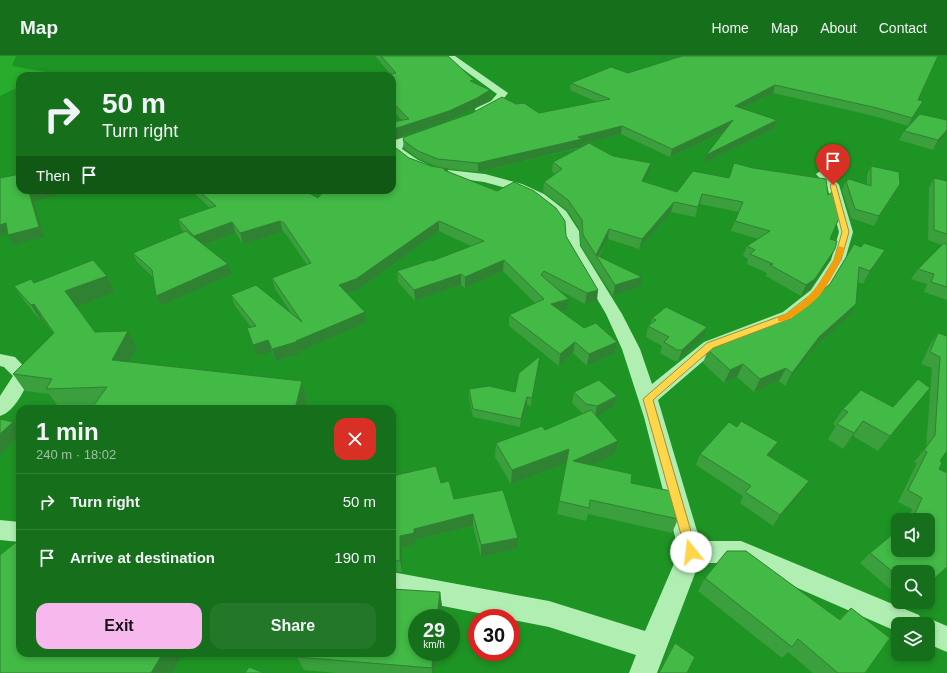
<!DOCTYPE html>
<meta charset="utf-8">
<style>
body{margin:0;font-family:Helvetica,sans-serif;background:#237728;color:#f1f3f6;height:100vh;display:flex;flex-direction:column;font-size:15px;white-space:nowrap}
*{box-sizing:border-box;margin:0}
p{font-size:13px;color:#9ec1a3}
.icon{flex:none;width:22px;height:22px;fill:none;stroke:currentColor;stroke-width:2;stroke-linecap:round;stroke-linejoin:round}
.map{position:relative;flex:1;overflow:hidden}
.drawer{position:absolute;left:16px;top:349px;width:380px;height:252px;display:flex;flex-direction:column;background:#166f1b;border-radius:12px;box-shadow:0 2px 6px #0003}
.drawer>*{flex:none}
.guide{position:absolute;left:16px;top:16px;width:380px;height:122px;border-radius:12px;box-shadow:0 2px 6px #0003;background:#166f1b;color:#f1f3f6;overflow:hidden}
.controls{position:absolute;left:891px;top:457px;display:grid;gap:8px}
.controls a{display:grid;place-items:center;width:44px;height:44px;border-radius:8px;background:#166f1b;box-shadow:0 2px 6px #0003;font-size:20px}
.speed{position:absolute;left:408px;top:553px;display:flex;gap:8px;font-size:20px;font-weight:700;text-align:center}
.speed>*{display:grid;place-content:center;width:52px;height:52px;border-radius:50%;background:#166f1b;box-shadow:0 2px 6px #0003;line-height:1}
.speed small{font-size:10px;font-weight:400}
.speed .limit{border:6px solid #d22;background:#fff;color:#111}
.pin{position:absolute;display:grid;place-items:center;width:34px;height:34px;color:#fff;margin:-41px -17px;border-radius:50% 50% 50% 0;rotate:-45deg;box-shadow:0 0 4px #0007}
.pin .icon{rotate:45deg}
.me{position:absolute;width:44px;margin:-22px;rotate:344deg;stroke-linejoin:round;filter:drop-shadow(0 0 3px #0008)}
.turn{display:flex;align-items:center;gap:14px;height:84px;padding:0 20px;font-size:18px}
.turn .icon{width:52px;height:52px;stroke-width:2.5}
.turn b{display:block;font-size:28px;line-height:34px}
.then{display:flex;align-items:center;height:38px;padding:0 20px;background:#0003;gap:8px;font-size:15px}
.round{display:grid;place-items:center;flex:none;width:42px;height:42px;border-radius:12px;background:#237728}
.overview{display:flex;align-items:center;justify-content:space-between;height:68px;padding:0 20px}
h1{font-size:24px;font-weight:700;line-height:30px}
.cta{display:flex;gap:8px;margin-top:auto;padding:8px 20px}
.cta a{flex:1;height:46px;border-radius:12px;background:#f6b8ed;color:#111;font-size:16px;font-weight:700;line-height:46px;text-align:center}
.cta a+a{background:#237728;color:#f1f3f6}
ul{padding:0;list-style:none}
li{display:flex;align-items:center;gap:12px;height:56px;padding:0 20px;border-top:1px solid #35813a}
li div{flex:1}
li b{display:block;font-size:15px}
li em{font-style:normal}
header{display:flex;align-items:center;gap:24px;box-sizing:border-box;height:56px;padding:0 20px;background:#166f1b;border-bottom:1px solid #35813a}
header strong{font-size:19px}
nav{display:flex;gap:22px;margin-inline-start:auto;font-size:14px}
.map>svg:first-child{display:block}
</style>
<header>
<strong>Map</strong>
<nav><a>Home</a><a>Map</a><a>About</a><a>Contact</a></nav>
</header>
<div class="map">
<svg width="947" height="617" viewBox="0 0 947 617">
<rect width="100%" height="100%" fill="#1e9424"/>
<polygon fill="#28ac2c" points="0,0 16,0 12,10 46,16 39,20 20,20 20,30 0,40"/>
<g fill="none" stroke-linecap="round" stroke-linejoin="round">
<g fill="#b1eeb2" fill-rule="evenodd">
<path d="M 445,0 L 455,0 L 508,37 C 501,46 489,59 476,56 L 475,54 L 476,52 L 491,45 L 497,38 Z"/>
<polygon points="425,75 430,78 429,80 404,88 402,93 418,104 438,113 485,118 522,128 544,138 566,155 579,175 580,190 622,258 640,293 652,328 704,286 783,256 811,234 831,204 839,176 827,130 816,118 822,114 826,115 839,129 853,176 845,204 823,240 795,264 716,294 658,344 700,485 741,485 919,559 922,565 928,562 947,570 947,596 928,588 928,568 898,568 898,576 740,507 699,507 657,617 629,617 636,599 549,571 392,540 392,516 549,545 645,575 679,496 644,361 622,293 606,258 566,190 565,175 556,161 534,144 514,134 484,126 432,119 410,110 392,96 392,90 395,84"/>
<path d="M 0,298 L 15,301 L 32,319 C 24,333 16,355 0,360 L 0,340 L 13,320 L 4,311 L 0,310 Z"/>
<polygon points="0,464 20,466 20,486 0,484"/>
</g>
</g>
<g fill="#3a9f3c">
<polygon points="375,0 448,0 474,26 490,34 490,43 477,51 449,64 395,83 392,87 392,66 402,64 392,54 392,20"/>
<polygon points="682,0 923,45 920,52 908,70 874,60 773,37 742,53 777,64 775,72 704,107 725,75 670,101 621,78 581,88 581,91 613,100 649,117 644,125 677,136 693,115 830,183 830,203 810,233 801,240 766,220 767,217 747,208 748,203 743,200 747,190 758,183 731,175 735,165 739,156 700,148 695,161 671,156 639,193 608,183 599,200 640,231 613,240 581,190 580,174 567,154 543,136 544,126 555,118 552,115 553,106 579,92 478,116 440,112 448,113 448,115 566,180 597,245 585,248 559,234 567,254 562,256 584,272 617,286 615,297 587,310 573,297 559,310 509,270 509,259 535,247 503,215 465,232 461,229 415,245 398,226 397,215 432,205 471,190 439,175 358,234 348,238 366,267 299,296 299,298 275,305 272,296 257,300 251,271 235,250 231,239 292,258 275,233 272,222 307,209 286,178 283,176 243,188 236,177 204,189 232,218 161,250 156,240 153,221 137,206 133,197 184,176 182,174 178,163 210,152 191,134 304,134 318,142 409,102 431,110 438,111 419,103 404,92 403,84 516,48 539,57 597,46 570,34 571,27 628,17"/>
<polygon points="904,75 947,77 933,94 899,84"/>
<polygon points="871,110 895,137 874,170 851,162 842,134 846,125 867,129 867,119"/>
<polygon points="934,122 947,125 947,244 924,236 927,228 911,223 918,213 942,189 928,184 929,132"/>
<polygon points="861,191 885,194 878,206 863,228 858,226 849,260 812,294 785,330 779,325 754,336 737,321 724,327 703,307 708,294 782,265 802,252 830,228"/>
<polygon points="107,220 115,236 77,251 95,276 137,292 129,306 302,325 307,342 304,353 91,353 94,349 58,350 49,338 25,335 13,318 54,278 44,265 42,266 25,246 14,230 34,227"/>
<polygon points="652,262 703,282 678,305 674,305 660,297 662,290 646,281 648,270 650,269"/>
<polygon points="938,277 947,280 947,395 940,405 942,407 939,413 947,417 947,511 928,528 928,516 898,516 898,540 860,507 870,497 898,474 898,494 928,494 928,464 907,464 912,453 898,446 917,407 914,406 926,391 932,312 921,308 930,289"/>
<polygon points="540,300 540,308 531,350 527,349 520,371 473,361 469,341 469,333 515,336"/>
<polygon points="574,336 617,340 614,351 596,360 614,399 592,409 631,427 678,463 672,477 588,458 586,465 557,458 567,407 511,428 495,401 496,387 545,374 583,358 572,347"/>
<polygon points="918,348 878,395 853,380 843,393 828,383 836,370 833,368 843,353 893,351"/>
<polygon points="737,371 778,386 772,397 769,400 809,425 802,436 773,470 740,447 743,440 696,409 700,398"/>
<polygon points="392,420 441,427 454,443 517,493 481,501 473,470 415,484 416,488 402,492 402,516 392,515 392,472 395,471 392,457"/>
<polygon points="705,522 839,563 851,552 865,617 813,617 788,596 782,602 698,535"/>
<polygon points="440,536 442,551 440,562 417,562 417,596 437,596 434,617 336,617 304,614 297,601"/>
<polygon points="675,587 687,617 659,617 669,596"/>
</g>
<g fill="#2f8231">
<polygon points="775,29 773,37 732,58 735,50"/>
<polygon points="490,34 490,43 477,51 449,64 395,83 392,87 392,76 394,73"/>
<polygon points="923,45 920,52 908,70 912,62"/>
<polygon points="733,64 731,72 670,101 672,93"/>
<polygon points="777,64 775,72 704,107 706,99"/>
<polygon points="622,70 621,78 581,88 581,91 478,116 478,107"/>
<polygon points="947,74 947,77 933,94 938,84"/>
<polygon points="651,107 649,117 640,134 642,125"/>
<polygon points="900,128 895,137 874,170 879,160"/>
<polygon points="37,134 61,134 62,138 34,145 44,181 14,189 8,179 29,136"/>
<polygon points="702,138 700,148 695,161 698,151"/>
<polygon points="674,146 671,156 639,193 642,183"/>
<polygon points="280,165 283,176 243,188 240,177"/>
<polygon points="439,165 439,175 358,234 341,240 339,229"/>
<polygon points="232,166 236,177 198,191 194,180"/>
<polygon points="6,167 12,176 0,180 0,169"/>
<polygon points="609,173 608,183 597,202 596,199"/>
<polygon points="835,193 830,203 810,233 801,240 806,229"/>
<polygon points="885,194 878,206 863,228 870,215"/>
<polygon points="504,204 503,215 465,232 465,221"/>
<polygon points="228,208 232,218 161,250 156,240"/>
<polygon points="461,218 461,229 415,245 414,234"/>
<polygon points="107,220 115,236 75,252 65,235"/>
<polygon points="642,221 640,231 613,240 615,229"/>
<polygon points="598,234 597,245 585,248 587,237"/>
<polygon points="569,243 567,254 550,260 551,248"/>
<polygon points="34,248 44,265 42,266 31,249"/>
<polygon points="856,248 849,260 812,294 785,330 792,317 819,281"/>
<polygon points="365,256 366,267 299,296 299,298 275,305 272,293 296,285"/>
<polygon points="707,271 703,282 678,305 682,294"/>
<polygon points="128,275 137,292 121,321 112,304"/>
<polygon points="268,284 272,296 257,300 253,289"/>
<polygon points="575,286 573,297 559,310 560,298"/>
<polygon points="617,286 615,297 587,310 589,298"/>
<polygon points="540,300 540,308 531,350 532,342"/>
<polygon points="743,308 737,321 724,327 730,314"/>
<polygon points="786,312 779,325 754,336 760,323"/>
<polygon points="302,325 307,342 304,353 295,353"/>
<polygon points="930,332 918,348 878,395 890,380"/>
<polygon points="617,340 614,351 595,361 597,350"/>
<polygon points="527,341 527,349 520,371 521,363"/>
<polygon points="863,365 853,380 843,393 854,377"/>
<polygon points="13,366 20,374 20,379 0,399 0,378"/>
<polygon points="618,385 614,399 570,419 573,405"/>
<polygon points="778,386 772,397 761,409 767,399"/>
<polygon points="569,393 567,407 511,428 512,414"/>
<polygon points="809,425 802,436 773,470 780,459"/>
<polygon points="473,458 473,470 415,484 416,488 402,492 402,516 400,505 400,480 414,473"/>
<polygon points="518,482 517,493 481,501 481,489"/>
<polygon points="440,536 442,551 440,562 437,562"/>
<polygon points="433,596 437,596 434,617 432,617 432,612"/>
<polygon points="163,597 183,597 172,617 151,617"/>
</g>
<g fill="#43b946" stroke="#2f8231">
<polygon points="381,0 448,0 474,24 470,25 490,34 477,42 449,55 394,73 392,76 392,66 409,63 392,46 392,20 382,20 396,17"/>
<polygon points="682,0 938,0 918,44 923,45 912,62 877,52 775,29 735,50 777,64 706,99 733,64 672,93 622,70 578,81 582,83 478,107 438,103 418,95 403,84 404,81 472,57 502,41 516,48 524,47 539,57 610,43 571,27 611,11 628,17"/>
<polygon points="920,58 947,64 947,74 938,84 904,75"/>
<polygon points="589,87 613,100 651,107 642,125 677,136 693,115 729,122 734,107 753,112 826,123 828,139 834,135 840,160 830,183 837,185 835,193 815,223 806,229 770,209 773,208 750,198 755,194 747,190 770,175 735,165 743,146 702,138 698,151 674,146 642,183 609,173 596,199 642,221 615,229 583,179 582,164 568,144 544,126 562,113 553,106"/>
<polygon points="392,89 409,102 431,110 448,113 444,114 497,135 514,126 534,135 556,152 565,165 566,180 598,234 587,237 544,215 541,219 569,243 551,248 584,272 596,267 617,286 589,298 575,286 560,298 509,259 544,243 504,204 465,221 461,218 414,234 397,215 431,204 432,205 484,185 439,165 356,223 339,229 365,256 296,285 296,286 272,293 268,284 253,289 247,272 256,270 231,239 256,229 302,266 272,222 311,207 284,167 280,165 240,177 232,166 194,180 178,163 216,150 198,134 304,134 318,142 324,134 392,134"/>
<polygon points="871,110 899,116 900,128 879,160 855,153 846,125 849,123 871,130"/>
<polygon points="20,118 20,134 37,134 29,136 39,171 8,179 6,167 0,169 0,122"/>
<polygon points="934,122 947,125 947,178 934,174"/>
<polygon points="186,175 228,208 156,240 152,214 133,197"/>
<polygon points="864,187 885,194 870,215 859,211 856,248 819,281 792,317 786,312 760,323 743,308 730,314 708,294 762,272 768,265 776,262 782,265 794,255 802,252 830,228 854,188 861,191"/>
<polygon points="944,187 947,189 947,231 931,226 934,218 918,213"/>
<polygon points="93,204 107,220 65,235 95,276 128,275 112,304 302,325 295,353 91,353 107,331 46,333 52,323 13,318 54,277 34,248 31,249 14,230 31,223 34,227"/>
<polygon points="666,251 707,271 682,294 677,294 664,286 669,281 648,270 656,264 652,262"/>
<polygon points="938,277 947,280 947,395 940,405 942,407 939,413 947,417 947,511 928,528 928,516 898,516 898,520 870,497 898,474 898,494 928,494 928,464 911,464 913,462 922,442 908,434 927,396 924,394 935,379 940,301 930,296"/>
<polygon points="540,300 532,342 527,341 521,363 473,353 469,333 489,330 515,336 519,317"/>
<polygon points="918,323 930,332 890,380 863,365 854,377 837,368 848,356 843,353 861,334 893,351"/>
<polygon points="599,324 617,340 597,350 586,348 574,336"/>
<polygon points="591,354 618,385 573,405 632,418 631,427 671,435 678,463 590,444 589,452 559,445 569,393 512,414 496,387 542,370 545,374"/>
<polygon points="0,363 13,366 0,378"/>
<polygon points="741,365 778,386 767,399 809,425 780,459 745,436 751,430 700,398 729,366 737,371"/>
<polygon points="436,410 441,427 449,425 454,443 503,434 518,482 481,489 473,458 414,473 414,477 400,480 400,505 392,504 392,472 395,471 392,455 392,420"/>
<polygon points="20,483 20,597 163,597 151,617 0,617 0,499"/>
<polygon points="727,495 746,495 840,564 851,552 890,582 865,617 838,617 798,583 792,591 705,522"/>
<polygon points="392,533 440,536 437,562 417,562 417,596 433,596 432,612 297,601 298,597 392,597"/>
<polygon points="675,587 695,601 687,617 659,617"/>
<polygon points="249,611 264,617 245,617"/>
</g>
<polygon fill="#ffd54a" stroke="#a68a30" points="833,127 836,129 849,176 841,204 819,239 792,262 713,292 653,344 697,496 695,500 691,502 687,500 643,343 707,287 786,258 814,236 834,204 842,176 830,129"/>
<path fill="#f59e0b" d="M 839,190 L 845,192 C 840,208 830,226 820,239 C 813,247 789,267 778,265 L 778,261 C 803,252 821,227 833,205 C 836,201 836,195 839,190 Z"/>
</svg>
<div class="controls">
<a><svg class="icon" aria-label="sound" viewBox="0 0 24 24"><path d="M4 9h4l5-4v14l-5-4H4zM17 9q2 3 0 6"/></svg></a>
<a><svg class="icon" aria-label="search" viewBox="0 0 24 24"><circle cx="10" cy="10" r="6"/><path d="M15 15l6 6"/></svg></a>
<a><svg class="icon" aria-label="layers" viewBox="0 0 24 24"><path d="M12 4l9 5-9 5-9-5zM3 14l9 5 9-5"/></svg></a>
</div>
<div class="speed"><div>29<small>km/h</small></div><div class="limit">30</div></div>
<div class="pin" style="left:833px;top:129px;background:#d93025"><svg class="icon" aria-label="arrive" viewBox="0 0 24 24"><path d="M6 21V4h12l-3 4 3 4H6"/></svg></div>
<svg class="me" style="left:691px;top:496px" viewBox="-20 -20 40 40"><circle r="19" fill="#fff"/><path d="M0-13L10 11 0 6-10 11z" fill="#ffd54a"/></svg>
<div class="guide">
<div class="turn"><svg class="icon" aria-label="right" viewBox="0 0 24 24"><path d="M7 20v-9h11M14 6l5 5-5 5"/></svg><div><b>50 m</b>Turn right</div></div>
<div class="then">Then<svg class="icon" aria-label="arrive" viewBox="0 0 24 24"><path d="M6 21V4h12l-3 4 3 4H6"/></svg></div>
</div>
<section class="drawer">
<div class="overview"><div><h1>1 min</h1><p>240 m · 18:02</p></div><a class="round" style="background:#d93025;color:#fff"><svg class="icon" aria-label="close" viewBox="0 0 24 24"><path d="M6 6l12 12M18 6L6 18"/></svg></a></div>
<ul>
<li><svg class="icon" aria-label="right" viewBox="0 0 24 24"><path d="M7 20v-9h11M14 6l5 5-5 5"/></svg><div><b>Turn right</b></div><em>50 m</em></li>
<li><svg class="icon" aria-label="arrive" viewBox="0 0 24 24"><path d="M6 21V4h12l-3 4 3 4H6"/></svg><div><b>Arrive at destination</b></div><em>190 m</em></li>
</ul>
<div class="cta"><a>Exit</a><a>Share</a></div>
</section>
</div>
